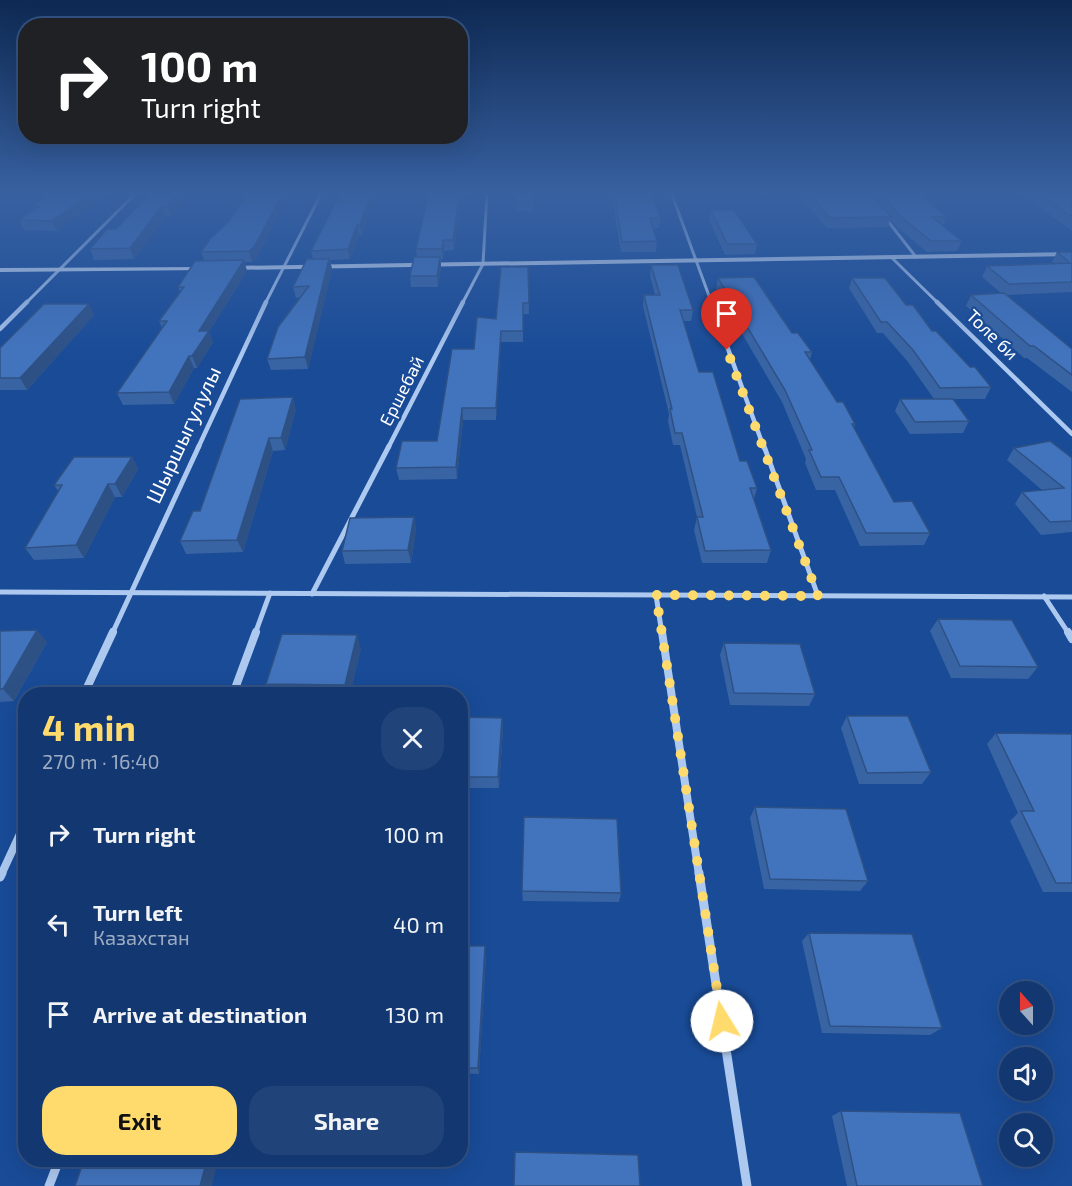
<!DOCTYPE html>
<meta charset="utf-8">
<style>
body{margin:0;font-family:"Exo 2",sans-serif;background:#204379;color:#f1f3f6;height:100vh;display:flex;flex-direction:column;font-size:22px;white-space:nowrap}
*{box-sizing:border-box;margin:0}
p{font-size:20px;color:#9dacc3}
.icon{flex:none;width:33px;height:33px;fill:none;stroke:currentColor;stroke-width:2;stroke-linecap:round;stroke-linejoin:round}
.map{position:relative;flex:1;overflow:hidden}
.details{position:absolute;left:18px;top:687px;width:450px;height:480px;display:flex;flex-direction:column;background:#133871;border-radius:24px;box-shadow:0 6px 24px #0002,0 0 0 2px #325284}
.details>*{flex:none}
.guide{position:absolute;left:18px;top:18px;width:450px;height:126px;border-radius:24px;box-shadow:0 6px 24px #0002,0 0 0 2px #325284;background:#202124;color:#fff;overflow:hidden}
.needle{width:39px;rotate:339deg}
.controls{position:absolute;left:999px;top:981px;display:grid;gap:12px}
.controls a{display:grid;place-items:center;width:54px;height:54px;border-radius:50%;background:#133871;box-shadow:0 6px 24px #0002,0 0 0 2px #325284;font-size:30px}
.pin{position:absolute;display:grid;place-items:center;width:51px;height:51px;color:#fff;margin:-62px -26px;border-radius:50% 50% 50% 0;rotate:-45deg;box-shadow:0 0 6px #0007}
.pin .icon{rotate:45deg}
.me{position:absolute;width:66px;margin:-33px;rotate:351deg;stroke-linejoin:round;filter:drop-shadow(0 0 4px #0008)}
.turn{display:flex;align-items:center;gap:21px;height:126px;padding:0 24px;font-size:27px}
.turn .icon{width:78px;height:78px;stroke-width:2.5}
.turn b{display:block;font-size:42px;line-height:51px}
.round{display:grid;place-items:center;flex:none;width:63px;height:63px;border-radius:24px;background:#204379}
.overview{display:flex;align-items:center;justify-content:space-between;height:102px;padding:0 24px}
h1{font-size:36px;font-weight:700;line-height:45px;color:#ffda6c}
.cta{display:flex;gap:12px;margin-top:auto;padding:12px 24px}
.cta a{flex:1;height:69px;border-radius:24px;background:#ffda6c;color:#111;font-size:24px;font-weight:700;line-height:69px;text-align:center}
.cta a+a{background:#204379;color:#f1f3f6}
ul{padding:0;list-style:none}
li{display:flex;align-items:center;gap:18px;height:90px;padding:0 24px}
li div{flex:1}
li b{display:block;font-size:22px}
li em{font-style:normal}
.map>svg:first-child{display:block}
</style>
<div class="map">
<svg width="1072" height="1186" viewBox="0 0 1072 1186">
<rect width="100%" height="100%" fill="#194b97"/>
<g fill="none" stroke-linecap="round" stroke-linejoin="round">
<g stroke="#adc9f0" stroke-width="3">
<polyline points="671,192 712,304"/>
<polyline points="884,216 916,257"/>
<polyline points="891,257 939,304"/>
<polyline points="25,304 137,192"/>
<polyline points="265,304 322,192"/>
<polyline points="462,304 483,264 487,192"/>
</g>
<g stroke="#adc9f0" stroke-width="4.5">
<polyline points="711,302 764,448"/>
<polyline points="937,302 1072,434"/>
<polyline points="0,329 27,302"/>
<polyline points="198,448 266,302"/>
<polyline points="388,448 463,302"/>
</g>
<g stroke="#adc9f0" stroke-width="5">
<polyline points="764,446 818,596"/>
<polyline points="0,592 1072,597"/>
<polyline points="312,594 389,446"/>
<polyline points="656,595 662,634"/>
<polyline points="1044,596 1069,634"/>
<polyline points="112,634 199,446"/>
<polyline points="255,634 270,593"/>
</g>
<g stroke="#adc9f0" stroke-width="8">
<polyline points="662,632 699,875"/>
<polyline points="1068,632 1072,639"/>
<polyline points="84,694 113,632"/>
<polyline points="233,694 256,632"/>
<polyline points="1,875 26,821"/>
</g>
<g stroke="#adc9f0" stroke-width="9">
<polyline points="699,873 747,1186"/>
<polyline points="0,877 2,873"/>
<polyline points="49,1186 59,1160"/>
</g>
<g fill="#dbe8fb" fill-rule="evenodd">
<polygon points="1072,252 1072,256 232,270 229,268 232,266"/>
<polygon points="208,267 209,268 206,270 0,272 0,268"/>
</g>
</g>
<g fill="#3964a3">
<polygon points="51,192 105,192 106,195 57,231 24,230 19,220 32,211 31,207"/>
<polygon points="191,192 171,216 166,216 134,259 94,260 90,249 116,229"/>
<polygon points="248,192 288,192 283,200 284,205 257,258 252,262 244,262 247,271 209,332 213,342 197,368 194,368 174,404 123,405 117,393 162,328 159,321 180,292 178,287 204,260 201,252 229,221"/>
<polygon points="340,192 376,192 362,235 359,235 350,259 330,260 332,269 308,369 271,370 267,359 301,297 296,298 293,287 313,259 311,251 340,194"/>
<polygon points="429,192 466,192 466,195 462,195 454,250 444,251 443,259 441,259 441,268 438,287 411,287 410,276 417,257 416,249"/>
<polygon points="515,192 553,192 534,193 534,211 515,211"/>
<polygon points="611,192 652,192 660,218 659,228 653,228 657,241 656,252 621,252"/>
<polygon points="796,192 919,192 946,217 943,226 962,241 957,251 927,252 897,227 890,219 888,227 827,228"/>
<polygon points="1028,192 1072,192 1072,231 1028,198 1030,194"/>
<polygon points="711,210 757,244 755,254 725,255 709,220"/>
<polygon points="1057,252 1072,252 1072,292 1007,295 1072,349 1072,392 1027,358 1024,358 966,306 971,295 1001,293 982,277 987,266 1053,263 1052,262"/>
<polygon points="651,265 693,310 691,321 683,321 699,372 740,461 757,488 754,499 771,550 767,563 702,563 694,530 697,517 680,445 673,445 668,421 669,414 643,306 644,295 655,295 650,276"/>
<polygon points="528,267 529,314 523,314 523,342 501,342 496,420 463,420 457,479 399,480 396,468 437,441 474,349 496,319"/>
<polygon points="718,278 792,333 812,352 810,360 837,402 855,424 854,428 894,502 930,533 924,545 860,546 835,490 816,490 805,463 806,459 782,402 716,289"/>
<polygon points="852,278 906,305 991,387 985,399 953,399 969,421 963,433 910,434 895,411 900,399 934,399 908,362 883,333 877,333 849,288"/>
<polygon points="89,304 94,315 27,390 0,390 0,348"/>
<polygon points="296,409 285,450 273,451 243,552 186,554 180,541 200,511"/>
<polygon points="1014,448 1072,458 1072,532 1041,535 1015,504 1022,492 1042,490 1007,460"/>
<polygon points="132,457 138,469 122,497 115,497 84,558 34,560 25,548 58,491 54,485"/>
<polygon points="414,517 416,530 411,563 345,564 342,551"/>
<polygon points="938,619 1038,667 1028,679 951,678 930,631"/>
<polygon points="0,631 47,642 14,701 0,702"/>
<polygon points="724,643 815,694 809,706 730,705 720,655"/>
<polygon points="361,648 350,694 271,694 266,684"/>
<polygon points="847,716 931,772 922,784 859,784 841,728"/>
<polygon points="460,717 502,718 503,729 499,788 460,788"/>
<polygon points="996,733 1072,734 1072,892 1043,892 1010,821 1018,813 987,744"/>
<polygon points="755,807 868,881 860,891 764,889 750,818"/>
<polygon points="522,891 621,893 619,902 523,901"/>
<polygon points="809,933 942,1028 930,1035 822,1033 802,941"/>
<polygon points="460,946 486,955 479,1074 460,1073"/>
<polygon points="841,1111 983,1186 847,1186 832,1116"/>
</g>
<g fill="#2e5185">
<polygon points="93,192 105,192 106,195 57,231 52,221"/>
<polygon points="180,192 191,192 171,216 167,206"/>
<polygon points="280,192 288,192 283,200 284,205 257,258 252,262 249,251"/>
<polygon points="371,192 376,192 362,235 360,225"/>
<polygon points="460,192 462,192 462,195 454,250 453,240"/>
<polygon points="162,206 166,216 134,259 130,248"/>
<polygon points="357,225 359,235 350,259 348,249"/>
<polygon points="443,240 444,251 443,259 442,249"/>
<polygon points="440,257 441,268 438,287 437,276"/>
<polygon points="329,259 332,269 308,369 305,357"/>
<polygon points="244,260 247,271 209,332 213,342 197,368 192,356 199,331"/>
<polygon points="89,304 94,315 27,390 20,378"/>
<polygon points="501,331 501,342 496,420 496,408"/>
<polygon points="189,356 194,368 174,404 169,392"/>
<polygon points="293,397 296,409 285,450 281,438"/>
<polygon points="462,408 463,420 457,479 456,467"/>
<polygon points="269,438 273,451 243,552 237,540"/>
<polygon points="132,457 138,469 122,497 115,484"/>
<polygon points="108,484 115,497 84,558 76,545"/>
<polygon points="414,517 416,530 411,563 408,550"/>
<polygon points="37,630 47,642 14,701 3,689"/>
<polygon points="357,635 361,648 350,694 349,694 345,685"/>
<polygon points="502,718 503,729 499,788 498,777"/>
<polygon points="485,946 486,955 479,1074 478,1068"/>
<polygon points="207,1160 218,1160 212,1186 200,1186"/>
</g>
<g fill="#4274be" stroke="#2e5185" stroke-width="1.5">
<polygon points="51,192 93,192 52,221 19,220 38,207 31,207"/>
<polygon points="152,192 180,192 167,206 162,206 130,248 90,249 107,229 116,229"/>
<polygon points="248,192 280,192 278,195 282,195 254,247 249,251 201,252 210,239 229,221"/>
<polygon points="341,192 371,192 360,225 357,225 348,249 311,251"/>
<polygon points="429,192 460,192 453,240 443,240 442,249 416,249"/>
<polygon points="515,192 534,192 534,201 514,201"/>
<polygon points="614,192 652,192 660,218 650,218 657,241 622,242"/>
<polygon points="807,192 871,192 891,217 830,218"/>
<polygon points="880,192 919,192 946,217 932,217 962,241 931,241 901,217"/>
<polygon points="1037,192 1072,192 1072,217"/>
<polygon points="711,210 734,210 757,244 727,244"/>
<polygon points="1057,252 1072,252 1072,282 1009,284 987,266 1070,263"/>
<polygon points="414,257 440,257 437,276 410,276"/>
<polygon points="307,259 329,259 305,357 267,359 278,327 309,286 293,287"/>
<polygon points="244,260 199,331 209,331 192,356 189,356 169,392 117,393 167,321 159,321 184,287 178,287 195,261"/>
<polygon points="651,265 678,265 693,310 680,310 699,372 713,372 740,461 747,461 757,488 750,488 771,550 705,551 697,517 703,517 682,433 675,433 670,409 672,409 644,295 660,295"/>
<polygon points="501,267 528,267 529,303 523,303 523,331 501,331 496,408 462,408 456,467 396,468 402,441 437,441 452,349 474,349 477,317 496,319"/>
<polygon points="754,277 792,333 798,333 812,352 805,352 837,402 843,402 855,424 852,424 894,502 912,501 930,533 866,533 839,477 821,477 809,450 812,450 785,390 718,278"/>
<polygon points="852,278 885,278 906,305 913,305 932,331 936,331 970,367 975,367 991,387 940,388 913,350 887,322 881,322"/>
<polygon points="1004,293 1072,349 1072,375 1034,346 1030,346 971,295"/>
<polygon points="44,304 89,304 20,378 0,378 0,348"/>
<polygon points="293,397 281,438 269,438 237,540 180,541 193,511 200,511 240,399"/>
<polygon points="900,399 953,399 969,421 915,422"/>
<polygon points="1050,441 1072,458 1072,521 1050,522 1022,492 1064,488 1014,448"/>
<polygon points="74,457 132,457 115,484 108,484 76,545 25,548 62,485 54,485"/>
<polygon points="414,517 408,550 342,551 350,518"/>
<polygon points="938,619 1012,620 1038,667 960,666"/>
<polygon points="37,630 3,689 0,689 0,631"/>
<polygon points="282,634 357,635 345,685 266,684"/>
<polygon points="724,643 800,644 815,694 734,693"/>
<polygon points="847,716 908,716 931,772 867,773"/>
<polygon points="460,717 502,718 498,777 460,777"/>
<polygon points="996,733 1072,734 1072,883 1056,883 1021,811 1034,811"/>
<polygon points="755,807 846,809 868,881 770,879"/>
<polygon points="524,817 617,819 621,893 522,891"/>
<polygon points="809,933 912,934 942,1028 830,1026"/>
<polygon points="460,946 485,946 478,1068 460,1068"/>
<polygon points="841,1111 960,1113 983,1186 857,1186"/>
<polygon points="515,1152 638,1155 640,1186 514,1186"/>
<polygon points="84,1160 207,1160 200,1186 75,1186"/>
</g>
<linearGradient id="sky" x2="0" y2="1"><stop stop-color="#0e2953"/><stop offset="0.54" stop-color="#3861a1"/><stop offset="1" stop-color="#3861a1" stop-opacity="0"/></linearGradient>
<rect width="1072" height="358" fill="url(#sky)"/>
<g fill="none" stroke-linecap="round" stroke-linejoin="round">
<polyline stroke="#ffda6c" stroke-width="10" stroke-dasharray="0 18" points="722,1021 656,595 818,596 727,350"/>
</g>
<g text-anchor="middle" stroke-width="4.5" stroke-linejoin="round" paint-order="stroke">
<g font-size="18" fill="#fff" stroke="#194b97">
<text transform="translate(992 335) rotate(44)" y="6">Толе би</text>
<text transform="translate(402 391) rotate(-63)" y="6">Ершебай</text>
</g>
<g font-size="21" fill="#fff" stroke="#194b97">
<text transform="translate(184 435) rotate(-65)" y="7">Шыршыгулулы</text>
</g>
</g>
</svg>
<div class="controls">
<a><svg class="needle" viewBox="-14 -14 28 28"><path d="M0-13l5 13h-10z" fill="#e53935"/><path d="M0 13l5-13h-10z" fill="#9dacc3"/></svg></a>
<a><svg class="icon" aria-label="sound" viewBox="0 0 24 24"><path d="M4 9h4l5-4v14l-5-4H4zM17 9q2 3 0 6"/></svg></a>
<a><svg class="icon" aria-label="search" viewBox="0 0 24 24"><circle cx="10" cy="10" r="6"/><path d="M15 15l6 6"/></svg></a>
</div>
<div class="pin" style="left:727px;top:350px;background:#d93025"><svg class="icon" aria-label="arrive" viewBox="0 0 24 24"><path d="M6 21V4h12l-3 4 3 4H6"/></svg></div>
<svg class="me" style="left:722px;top:1021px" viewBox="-20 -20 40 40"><circle r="19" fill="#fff"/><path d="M0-13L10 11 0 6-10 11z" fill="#ffda6c"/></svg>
<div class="guide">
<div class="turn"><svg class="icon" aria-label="right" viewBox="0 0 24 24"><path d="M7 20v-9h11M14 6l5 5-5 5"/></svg><div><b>100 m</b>Turn right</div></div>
</div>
<section class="details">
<div class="overview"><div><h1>4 min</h1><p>270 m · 16:40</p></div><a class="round"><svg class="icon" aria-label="close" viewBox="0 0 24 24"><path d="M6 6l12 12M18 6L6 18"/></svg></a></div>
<ul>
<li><svg class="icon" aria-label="right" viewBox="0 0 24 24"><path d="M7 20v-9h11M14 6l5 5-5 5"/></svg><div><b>Turn right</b></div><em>100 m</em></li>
<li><svg class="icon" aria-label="left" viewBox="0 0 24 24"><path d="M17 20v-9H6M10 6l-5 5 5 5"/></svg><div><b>Turn left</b><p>Казахстан</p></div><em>40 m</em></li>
<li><svg class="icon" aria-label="arrive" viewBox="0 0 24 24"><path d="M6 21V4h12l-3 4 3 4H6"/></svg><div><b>Arrive at destination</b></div><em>130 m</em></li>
</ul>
<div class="cta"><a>Exit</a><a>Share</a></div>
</section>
</div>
